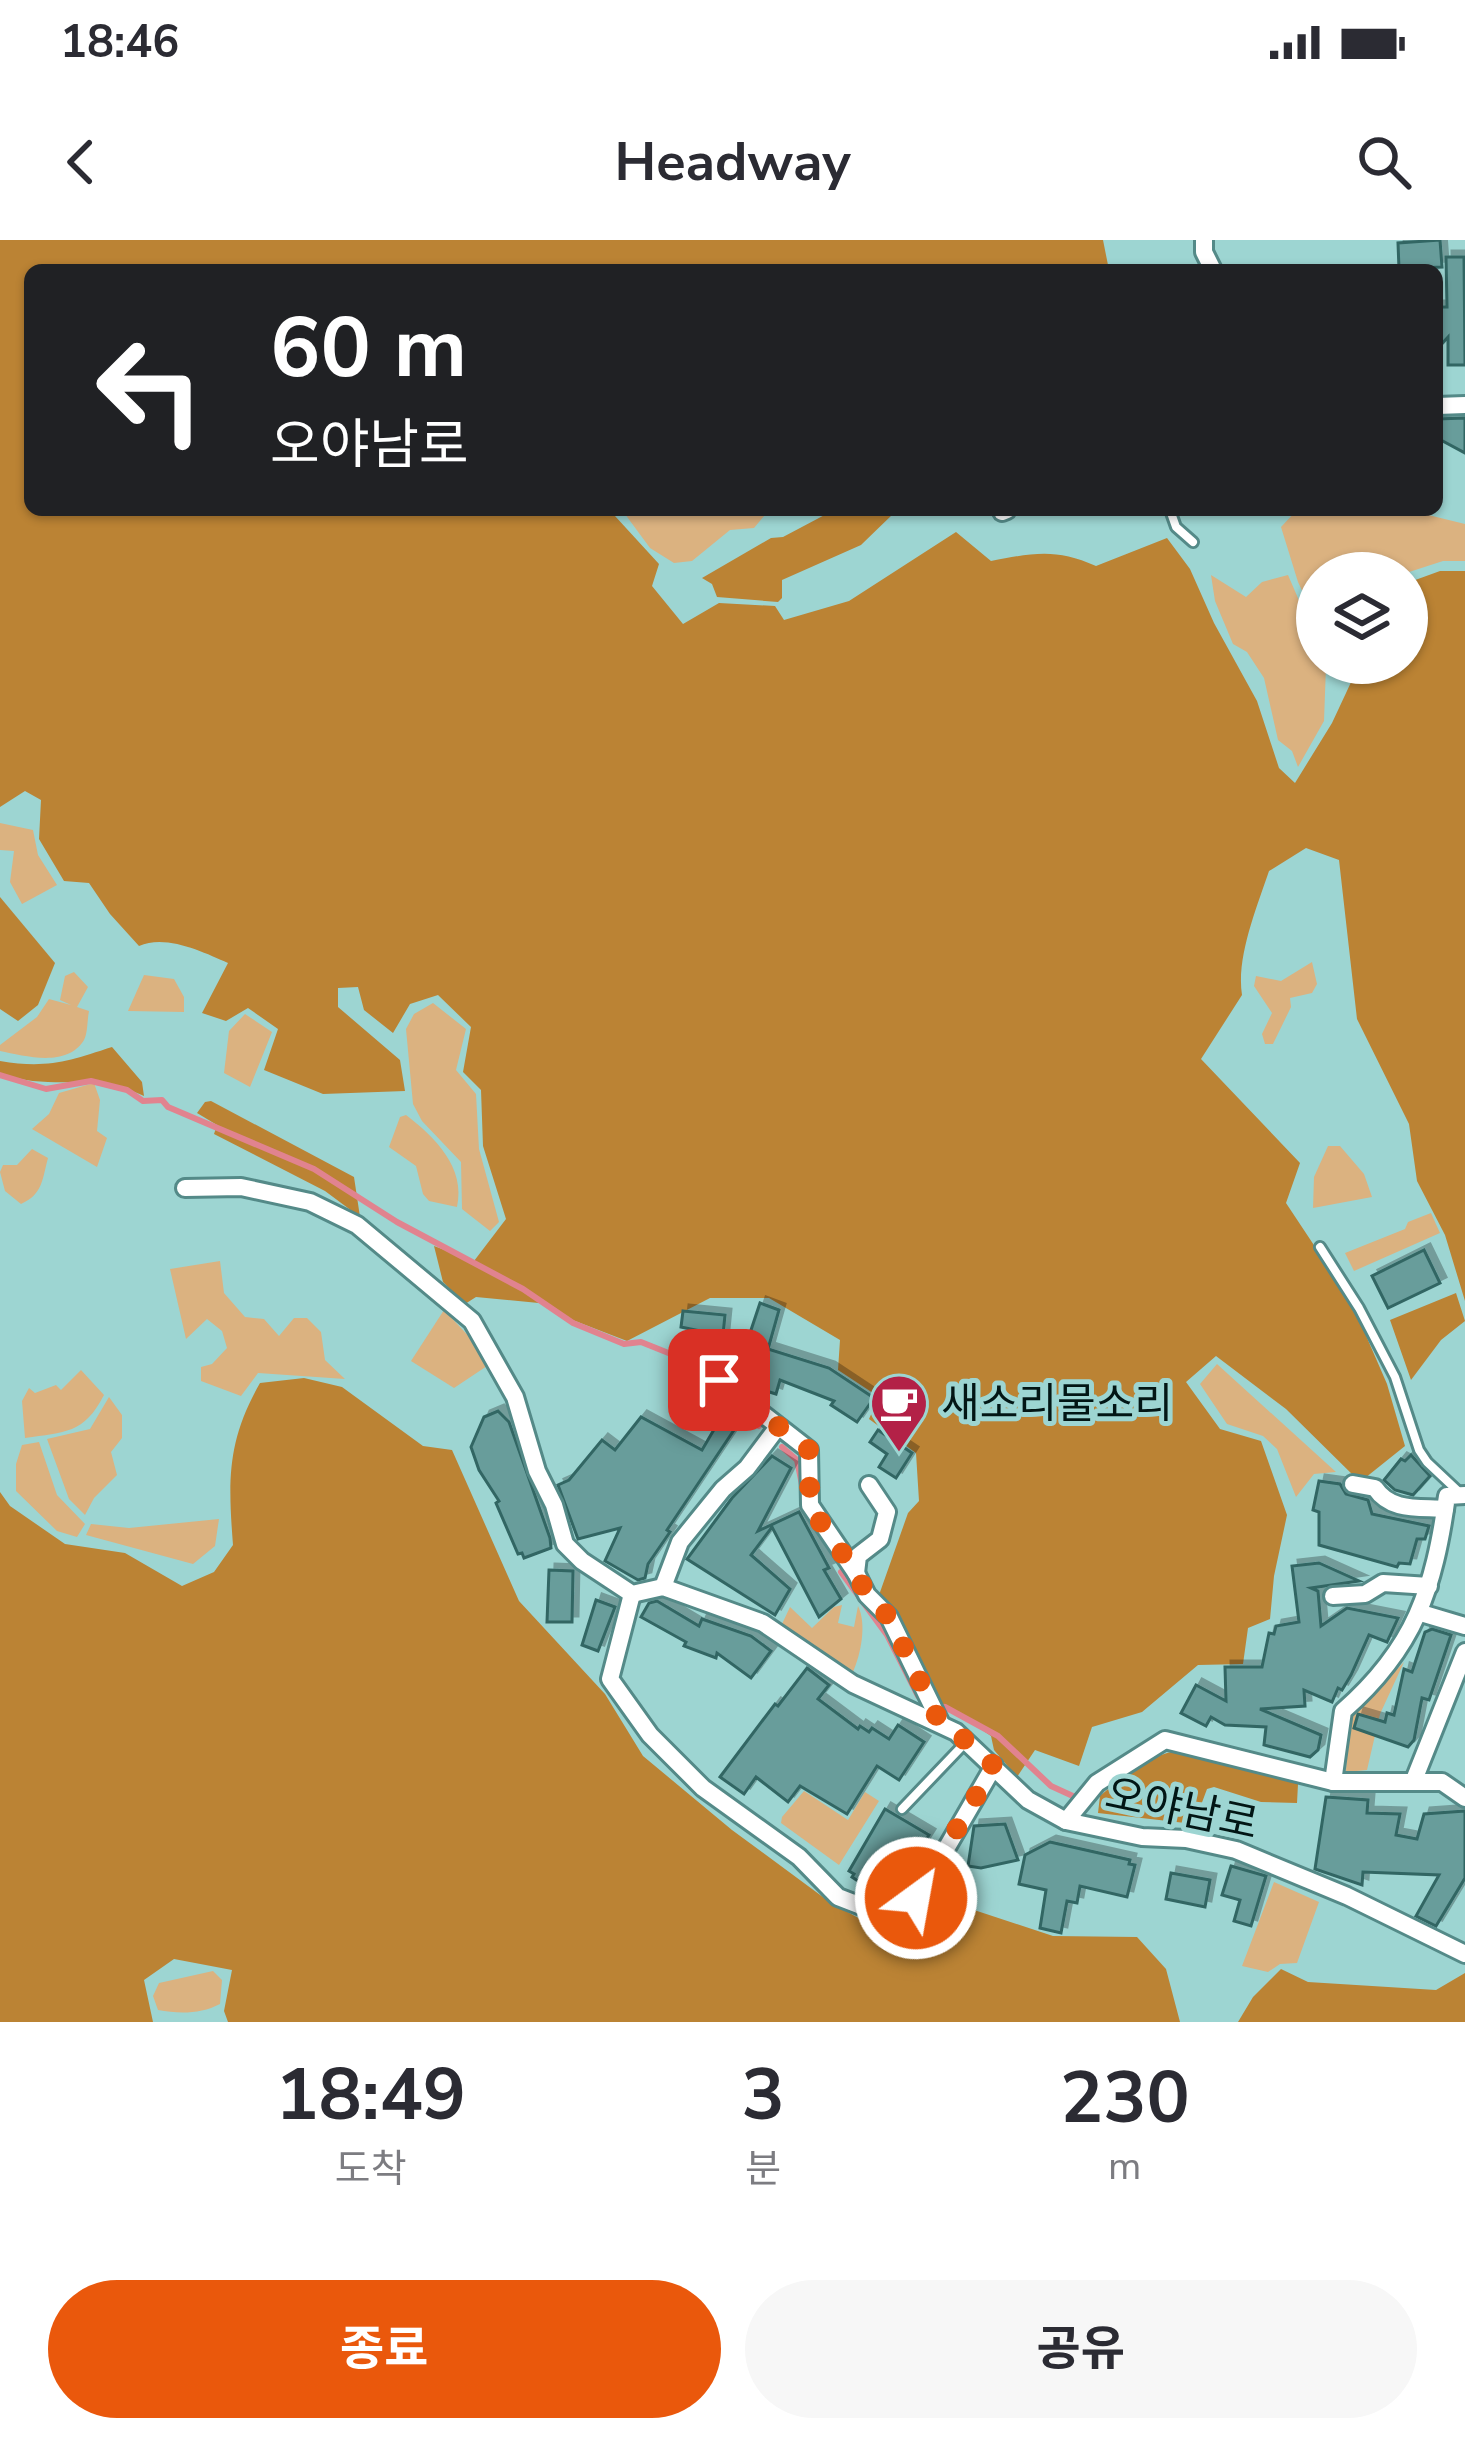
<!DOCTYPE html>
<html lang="ko">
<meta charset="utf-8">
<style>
body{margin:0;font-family:"Nunito Sans","Noto Sans KR",sans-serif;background:#f7f7f7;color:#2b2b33;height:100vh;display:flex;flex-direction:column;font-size:45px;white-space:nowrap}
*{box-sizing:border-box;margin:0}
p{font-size:39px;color:#7c7c81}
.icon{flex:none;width:66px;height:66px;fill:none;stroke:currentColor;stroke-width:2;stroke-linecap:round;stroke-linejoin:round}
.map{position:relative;height:1782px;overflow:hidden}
.panel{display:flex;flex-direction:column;background:#fff;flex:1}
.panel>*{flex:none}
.top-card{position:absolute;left:24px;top:24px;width:1419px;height:252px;border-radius:18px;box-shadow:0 3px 9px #0004;background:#202124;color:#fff;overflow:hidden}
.fabs{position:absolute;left:1296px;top:312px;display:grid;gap:24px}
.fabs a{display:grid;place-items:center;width:132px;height:132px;border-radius:50%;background:#fff;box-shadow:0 3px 9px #0004;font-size:60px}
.pin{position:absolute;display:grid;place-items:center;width:102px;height:102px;color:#fff;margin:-51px;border-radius:24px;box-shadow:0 6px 18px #0006}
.me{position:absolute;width:132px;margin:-66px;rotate:32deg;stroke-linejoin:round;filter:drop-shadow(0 0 9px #0008)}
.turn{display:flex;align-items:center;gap:42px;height:252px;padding:0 48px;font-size:54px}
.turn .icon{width:156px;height:156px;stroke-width:2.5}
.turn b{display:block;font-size:84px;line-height:102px}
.eta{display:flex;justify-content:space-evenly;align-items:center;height:204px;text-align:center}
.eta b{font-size:72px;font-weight:700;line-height:84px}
.primary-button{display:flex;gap:24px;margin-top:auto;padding:24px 48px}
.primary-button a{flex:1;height:138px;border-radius:72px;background:#ea580c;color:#fff;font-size:48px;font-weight:700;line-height:138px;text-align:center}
.primary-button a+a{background:#f7f7f7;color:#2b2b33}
.status{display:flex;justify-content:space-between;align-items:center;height:84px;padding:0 60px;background:#fff;direction:ltr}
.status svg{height:33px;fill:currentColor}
header{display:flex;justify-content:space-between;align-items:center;height:156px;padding:0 48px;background:#fff;font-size:54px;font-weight:700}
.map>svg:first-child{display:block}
</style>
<div class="status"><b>18:46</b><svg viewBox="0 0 49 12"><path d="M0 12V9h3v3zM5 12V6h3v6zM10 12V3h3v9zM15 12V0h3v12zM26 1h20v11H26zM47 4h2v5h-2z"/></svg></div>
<header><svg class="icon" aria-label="back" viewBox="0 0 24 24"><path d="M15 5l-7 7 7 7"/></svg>Headway<svg class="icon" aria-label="search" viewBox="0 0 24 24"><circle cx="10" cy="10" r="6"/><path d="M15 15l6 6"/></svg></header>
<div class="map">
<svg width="1465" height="1782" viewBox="0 0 1465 1782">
<defs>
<filter id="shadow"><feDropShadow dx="6" dy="-6" stdDeviation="0" flood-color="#0004"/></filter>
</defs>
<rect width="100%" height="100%" fill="#9dd5d2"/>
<g fill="#dbb280">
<polygon points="622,270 769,270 754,288 730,290 692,321 674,323 650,308"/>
<polygon points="1297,270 1408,270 1465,284 1465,321 1443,321 1406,333 1317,333 1317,382 1298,342 1281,287"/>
<polygon points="1211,335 1246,357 1262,342 1288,335 1317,402 1317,423 1326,426 1324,481 1298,527 1292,511 1278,500 1264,438 1247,412 1233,404 1215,361"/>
<polygon points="0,583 33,590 38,615 57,645 22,664 10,642 14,611 0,610"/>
<polygon points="1312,722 1317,744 1312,753 1290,758 1291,767 1273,804 1265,804 1262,794 1272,773 1254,746 1256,736 1281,741"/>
<path d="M 74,732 L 88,747 L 77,767 L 89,771 C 87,781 88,792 84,800 C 67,828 25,816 0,811 L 0,805 L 37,777 L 49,759 L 71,765 L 60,760 L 65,736 Z"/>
<polygon points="144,735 174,739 184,757 184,772 128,771"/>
<polygon points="433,763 466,789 456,830 476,854 479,909 499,982 490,991 462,969 461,922 422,881 413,864 406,789 414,774"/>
<polygon points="245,774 272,792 250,847 224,833 229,791"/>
<polygon points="94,843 100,860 97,891 107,898 97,927 32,889 49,874 59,853"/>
<path d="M 406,875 C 435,897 466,928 457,967 L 429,961 L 423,954 L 416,926 L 389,907 L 400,877 Z"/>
<polygon points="1328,906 1340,906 1364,934 1372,957 1313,968 1314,937"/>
<path d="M 32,909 L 48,918 C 42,940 43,954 21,964 L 5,951 L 0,932 L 3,925 L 17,925 Z"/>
<polygon points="1431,973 1440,993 1354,1031 1345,1013 1405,989 1408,982"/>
<polygon points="220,1021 224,1053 245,1077 264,1079 279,1096 294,1078 307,1078 321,1092 325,1120 345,1139 258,1133 241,1156 201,1141 201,1127 212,1124 227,1108 222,1091 207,1079 186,1099 170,1029"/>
<polygon points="444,1070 478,1106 487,1126 454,1148 411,1121"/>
<polygon points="1217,1124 1336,1232 1314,1234 1296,1257 1277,1209 1263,1196 1227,1184 1200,1144"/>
<path d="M 81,1130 L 104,1155 C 84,1194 65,1192 25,1198 L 22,1161 L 29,1148 L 35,1153 L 56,1145 L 61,1150 Z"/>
<polygon points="109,1157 122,1175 122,1198 111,1212 117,1235 94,1258 85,1275 69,1259 47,1199 90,1189"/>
<polygon points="39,1202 57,1255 85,1284 77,1297 57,1291 16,1251 16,1224 22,1205"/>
<polygon points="219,1279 215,1306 193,1324 86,1295 91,1284 129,1288"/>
<path d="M 842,1365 L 838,1383 L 854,1387 L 858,1366 C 867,1384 861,1414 853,1432 L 782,1384 L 790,1367 L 812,1388 L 834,1367 Z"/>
<polygon points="1404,1422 1380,1474 1367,1530 1346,1532 1348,1479"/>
<polygon points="804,1551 848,1580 865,1552 879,1561 839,1625 781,1583 782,1577"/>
<polygon points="1274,1642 1319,1662 1297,1723 1280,1724 1268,1732 1242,1726"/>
<path d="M 213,1731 L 222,1740 L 220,1764 C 201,1774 179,1774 158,1770 L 153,1756 L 159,1743 Z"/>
</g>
<g fill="#bb8334">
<path d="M 0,0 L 1103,0 L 1109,30 L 30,30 L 30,270 L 614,270 L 615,276 L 659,324 L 652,346 L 683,384 L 719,363 L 775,366 L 784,380 L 849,361 L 956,292 L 991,321 C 1033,313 1056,308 1096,326 L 1167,298 L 1190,329 L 1214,383 L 1257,461 L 1279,528 L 1295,543 L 1332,483 L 1360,423 L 1407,423 L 1407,343 L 1440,331 L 1465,331 L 1465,1061 L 1445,995 L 1417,941 L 1409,884 L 1357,779 L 1339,620 L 1306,608 L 1269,631 C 1257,667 1236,717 1242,755 L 1201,819 L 1300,923 L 1286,963 L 1351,1061 L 1387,1144 L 1405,1206 L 1360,1242 L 1286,1169 L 1216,1116 L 1186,1142 L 1220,1189 L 1261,1201 L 1287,1275 L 1274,1336 L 1270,1379 L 1248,1388 L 1243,1424 L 1198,1425 L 1142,1472 L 1092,1487 L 1079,1526 L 1035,1510 L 1017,1537 L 994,1510 L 991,1496 L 939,1461 L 916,1427 L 879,1355 L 908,1273 L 919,1261 L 916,1213 L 869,1179 L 879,1157 L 838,1130 L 840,1100 L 769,1058 L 710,1058 L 627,1101 L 570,1079 L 549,1064 L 476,1057 L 465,1064 L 443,1042 L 434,1006 L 474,1021 L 506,979 L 483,906 L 481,850 L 463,832 L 471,787 L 438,755 L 410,764 L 393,793 L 364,770 L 358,747 L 338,748 L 338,767 L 400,820 L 405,851 L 323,854 L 264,830 L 278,789 L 248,768 L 226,781 L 202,773 L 228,723 C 203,712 166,694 139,706 L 110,674 L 89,643 L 64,641 L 39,599 L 41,560 L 25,551 L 0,567 Z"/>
<polygon points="834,270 894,273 861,305 782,340 782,358 778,362 717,357 712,344 702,338 771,298 783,297"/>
<polygon points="0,657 55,723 38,765 18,781 0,769"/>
<path d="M 112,807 L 142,842 L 144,856 C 90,830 53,853 0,833 L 0,821 C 47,829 69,821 112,807 Z"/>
<polygon points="211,861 354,937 360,977 325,951 214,894 217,885 197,873 205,862"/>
<polygon points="1456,1053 1465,1081 1441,1100 1411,1140 1390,1080"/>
<path d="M 304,1138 L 342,1147 L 423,1206 L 452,1210 L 519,1361 L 605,1454 L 643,1516 L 732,1590 L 831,1663 L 886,1693 L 965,1667 L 1053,1696 L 1137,1697 L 1166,1729 L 1180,1782 L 228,1782 L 224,1771 L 232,1730 L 174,1719 L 144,1740 L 153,1782 L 0,1782 L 0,1252 L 10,1266 L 65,1304 L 125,1313 L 182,1346 L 214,1332 L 233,1305 C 228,1240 227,1201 260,1143 Z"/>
<path d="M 1175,1511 L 1298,1544 L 1297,1563 L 1261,1562 L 1214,1547 L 1207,1549 L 1194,1584 L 1098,1573 L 1100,1556 C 1121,1538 1148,1516 1175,1511 Z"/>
<polygon points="1281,1729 1308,1742 1436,1750 1465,1733 1465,1782 1238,1782 1253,1757"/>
</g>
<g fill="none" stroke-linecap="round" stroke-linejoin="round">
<g stroke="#e1838f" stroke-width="6">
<polyline points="0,835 46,849 91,841 127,850 143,861 162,860 168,867 314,929 397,982 523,1049 573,1083 624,1104 641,1102 676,1116 706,1132 715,1145"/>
<polyline points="724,1154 759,1186"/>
<polyline points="782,1207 797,1220 803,1250"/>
<polyline points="841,1332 887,1395 918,1456"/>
<polyline points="945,1467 998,1496 1051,1546 1075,1557"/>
</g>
</g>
<g fill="#689d9b" stroke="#316664" stroke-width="3" filter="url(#shadow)">
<polygon points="1440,0 1442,27 1399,29 1398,3"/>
<polygon points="1446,17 1464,17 1465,125 1448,125 1448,97 1437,109 1437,67 1447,67"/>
<polygon points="1465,178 1465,213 1439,199 1437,190 1437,179"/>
<polygon points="1424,1010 1440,1043 1388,1068 1372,1036"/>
<polygon points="760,1063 779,1070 768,1109 829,1128 874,1158 857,1182 831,1165 834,1161 780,1140 776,1154 763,1150 767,1133 740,1123"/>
<polygon points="683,1071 725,1075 721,1115 698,1112 700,1091 681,1087"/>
<polygon points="498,1171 509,1182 550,1298 551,1308 524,1318 522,1313 518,1314 496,1263 499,1261 479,1230 471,1207 484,1177"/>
<polygon points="722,1176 738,1184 667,1290 670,1292 648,1324 645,1338 638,1340 605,1321 620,1288 578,1299 558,1245 569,1240 602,1200 615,1210 641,1177 702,1210"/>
<polygon points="878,1190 912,1213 896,1238 879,1227 887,1214 870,1202"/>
<polygon points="1411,1215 1430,1236 1413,1255 1395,1250 1384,1240 1401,1219 1405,1221"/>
<polygon points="772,1216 791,1228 758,1291 799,1272 829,1328 824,1330 841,1359 819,1377 772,1287 751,1315 790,1349 775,1375 687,1319 732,1258"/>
<polygon points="1319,1241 1340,1244 1346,1254 1368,1260 1372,1274 1429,1286 1425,1299 1417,1299 1410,1324 1399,1323 1397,1327 1319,1305 1319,1272 1313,1270"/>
<polygon points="1319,1323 1359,1341 1311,1348 1318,1351 1321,1386 1347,1368 1398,1378 1387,1402 1369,1395 1351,1435 1342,1450 1338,1448 1332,1462 1304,1450 1305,1466 1260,1469 1321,1495 1318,1510 1310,1517 1264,1505 1266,1487 1225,1485 1211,1477 1206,1486 1181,1473 1196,1445 1226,1461 1225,1427 1262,1427 1269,1393 1274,1394 1276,1386 1299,1382 1292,1326"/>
<polygon points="549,1330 573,1331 572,1382 547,1382"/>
<polygon points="596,1360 615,1367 598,1411 582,1405"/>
<polygon points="657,1361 699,1386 702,1379 751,1396 771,1411 751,1438 717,1413 716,1418 684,1406 686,1402 641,1377 649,1363"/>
<polygon points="1432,1389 1451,1395 1429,1460 1422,1458 1414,1500 1408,1507 1354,1488 1358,1474 1385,1482 1387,1473 1394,1475 1404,1429 1412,1432 1425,1392"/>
<polygon points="807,1428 829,1445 818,1459 858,1489 860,1486 869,1492 872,1488 889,1499 898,1485 924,1502 899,1540 877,1526 847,1574 800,1546 788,1562 756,1537 744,1554 720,1537 775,1464 778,1466"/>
<polygon points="1326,1557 1368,1560 1367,1573 1400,1574 1396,1595 1417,1599 1424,1574 1465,1571 1465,1638 1436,1686 1416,1676 1439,1635 1363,1632 1362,1645 1315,1629"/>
<polygon points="885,1569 929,1595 896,1647 887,1655 881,1651 879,1655 852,1637 854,1634 849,1631"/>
<polygon points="1005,1584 1018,1620 981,1628 968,1626 974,1586"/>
<polygon points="1050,1602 1130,1620 1129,1624 1135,1625 1127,1657 1080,1646 1077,1663 1067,1661 1061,1693 1040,1688 1046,1650 1019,1644 1025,1615"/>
<polygon points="1231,1626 1266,1636 1251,1686 1234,1681 1240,1660 1222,1655"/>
<polygon points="1171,1633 1210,1640 1205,1667 1166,1659"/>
</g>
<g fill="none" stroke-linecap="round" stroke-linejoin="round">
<defs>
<g id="lane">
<polyline points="1170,270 1176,287 1193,302"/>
<polyline points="1320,1007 1359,1068 1395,1137 1419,1210 1427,1222 1461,1254"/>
<polyline points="902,1569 966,1502"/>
</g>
<g id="street">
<polyline points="1204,0 1204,12 1213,30"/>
<polyline points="1437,166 1465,165"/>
<polyline points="1002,272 1007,270"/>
<polyline points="185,948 241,947 310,962 357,985 472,1081 515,1157 537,1231 554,1265 565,1304 582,1321 632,1354 663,1347 763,1383 853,1444 956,1492 1028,1560 1066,1581 1142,1597 1186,1599 1236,1610 1347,1656 1465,1714"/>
<polyline points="719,1140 809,1210 810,1265 856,1333 867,1355 889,1377 941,1484"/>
<path d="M 1353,1244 L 1375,1248 C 1391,1272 1419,1267 1445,1269"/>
<polyline points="856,1333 858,1316 880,1299 887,1272 869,1245"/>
<polyline points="663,1347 680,1302 723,1249 747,1228 777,1188"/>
<polyline points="632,1354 610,1439 650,1495 703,1548 799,1617 838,1657 887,1676 917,1659 994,1526"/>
<polyline points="1333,1356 1365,1354 1383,1343 1429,1346"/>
<polyline points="1421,1373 1465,1386"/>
<polyline points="1414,1540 1465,1412"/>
<path d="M 1333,1542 L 1343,1471 C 1415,1408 1434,1349 1447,1256 L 1465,1255"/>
<polyline points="1066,1581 1097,1543 1165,1500 1333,1542 1442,1542 1465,1558"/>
</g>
</defs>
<use href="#lane" stroke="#548a88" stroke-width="14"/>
<use href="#street" stroke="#548a88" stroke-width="22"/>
<use href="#lane" stroke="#fff" stroke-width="8"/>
<use href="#street" stroke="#fff" stroke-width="16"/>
</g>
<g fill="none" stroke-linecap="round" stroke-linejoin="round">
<polyline stroke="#ea580c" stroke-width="21" stroke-dasharray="0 37.8" points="719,1140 809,1210 810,1265 823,1286 856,1333 867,1355 889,1377 941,1485 967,1501 994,1526 916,1658"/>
</g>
<defs>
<symbol id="cafe-pin" viewBox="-11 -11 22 30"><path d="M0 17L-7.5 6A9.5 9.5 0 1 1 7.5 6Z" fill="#b32147" stroke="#9dd5d2"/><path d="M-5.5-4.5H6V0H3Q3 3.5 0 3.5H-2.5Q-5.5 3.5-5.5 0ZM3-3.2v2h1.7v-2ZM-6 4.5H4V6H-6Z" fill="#fff"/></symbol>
</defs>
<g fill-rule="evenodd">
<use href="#cafe-pin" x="866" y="1130" width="66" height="90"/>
</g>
<g text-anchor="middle" stroke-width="10" stroke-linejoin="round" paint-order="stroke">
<g font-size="42" fill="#021615" stroke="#9dd5d2" text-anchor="start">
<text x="941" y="1178">새소리물소리</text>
</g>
<g font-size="42" fill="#021615" stroke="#9dd5d2">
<text transform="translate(1182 1568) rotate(12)" y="15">오야남로</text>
</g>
</g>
</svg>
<div class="fabs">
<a><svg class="icon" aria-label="layers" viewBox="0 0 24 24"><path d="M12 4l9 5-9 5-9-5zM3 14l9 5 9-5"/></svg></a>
</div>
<div class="pin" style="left:719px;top:1140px;background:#d93025"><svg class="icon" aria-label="arrive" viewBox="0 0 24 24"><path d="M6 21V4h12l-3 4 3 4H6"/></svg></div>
<svg class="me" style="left:916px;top:1658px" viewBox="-20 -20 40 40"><circle r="17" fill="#ea580c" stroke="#fff" stroke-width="3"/><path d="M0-11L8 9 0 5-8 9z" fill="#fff"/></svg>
<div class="top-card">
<div class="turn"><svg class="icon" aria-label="left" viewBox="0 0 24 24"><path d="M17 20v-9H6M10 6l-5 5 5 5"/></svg><div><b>60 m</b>오야남로</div></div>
</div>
</div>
<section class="panel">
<div class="eta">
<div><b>18:49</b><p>도착</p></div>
<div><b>3</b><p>분</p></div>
<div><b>230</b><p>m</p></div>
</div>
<div class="primary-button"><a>종료</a><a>공유</a></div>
</section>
